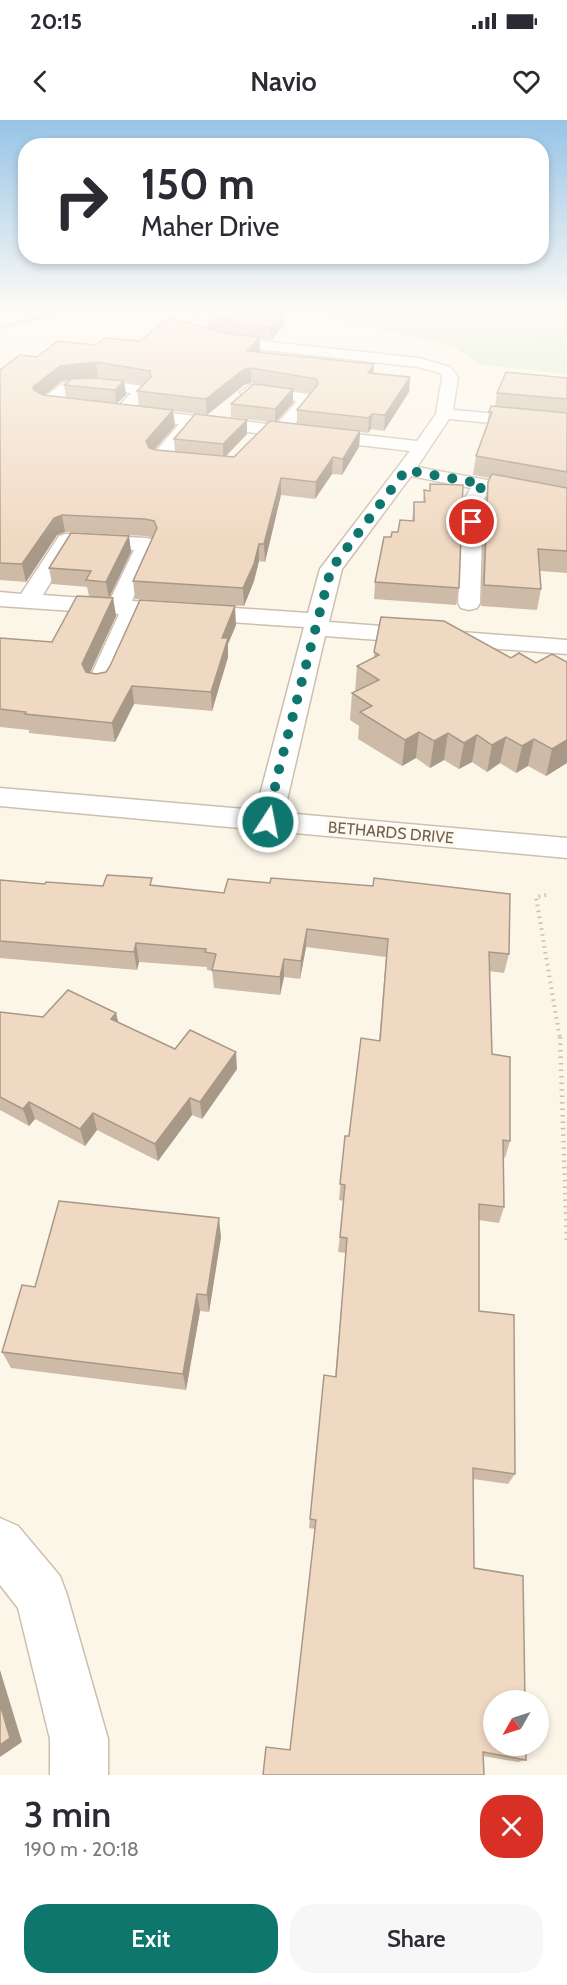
<!DOCTYPE html>
<meta charset="utf-8">
<style>
body{margin:0;font-family:Cabin,sans-serif;background:#f7f7f7;color:#2b2b33;height:100vh;display:flex;flex-direction:column;font-size:22px;white-space:nowrap}
*{box-sizing:border-box;margin:0}
p{font-size:20px;color:#7c7c81}
.icon{flex:none;width:33px;height:33px;fill:none;stroke:currentColor;stroke-width:2;stroke-linecap:round;stroke-linejoin:round}
.map{position:relative;height:1655px;overflow:hidden}
.details{display:flex;flex-direction:column;background:#fff;flex:1}
.details>*{flex:none}
.hud{position:absolute;left:18px;top:18px;width:531px;height:126px;border-radius:24px;box-shadow:0 3px 9px #0003;background:#fff;color:#2b2b33;overflow:hidden}
.needle{width:39px;rotate:231deg}
.fabs{position:absolute;left:483px;top:1570px;display:grid;gap:12px}
.fabs a{display:grid;place-items:center;width:66px;height:66px;border-radius:50%;background:#fff;box-shadow:0 3px 9px #0003;font-size:30px}
.pin{position:absolute;display:grid;place-items:center;width:51px;height:51px;color:#fff;margin:-26px;border:3px solid #fff;border-radius:50%;box-shadow:0 2px 6px #0007}
.me{position:absolute;width:66px;margin:-33px;rotate:11deg;stroke-linejoin:round;filter:drop-shadow(0 0 4px #0008)}
.turn{display:flex;align-items:center;gap:21px;height:126px;padding:0 24px;font-size:27px}
.turn .icon{width:78px;height:78px;stroke-width:2.5}
.turn b{display:block;font-size:42px;line-height:51px}
.round{display:grid;place-items:center;flex:none;width:63px;height:63px;border-radius:24px;background:#f7f7f7}
.headline{display:flex;align-items:center;justify-content:space-between;height:102px;padding:0 24px}
h1{font-size:36px;font-weight:600;line-height:45px}
.cta{display:flex;gap:12px;margin-top:auto;padding:12px 24px}
.cta a{flex:1;height:69px;border-radius:24px;background:#0f766e;color:#fff;font-size:24px;font-weight:600;line-height:69px;text-align:center}
.cta a+a{background:#f7f7f7;color:#2b2b33}
.status{display:flex;justify-content:space-between;align-items:center;height:42px;padding:0 30px;background:#fff;direction:ltr}
.status svg{height:16px;fill:currentColor}
header{display:flex;justify-content:space-between;align-items:center;height:78px;padding:0 24px;background:#fff;font-size:27px;font-weight:600}
.map>svg:first-child{display:block}
</style>
<div class="status"><b>20:15</b><svg viewBox="0 0 49 12"><path d="M0 12V9h3v3zM5 12V6h3v6zM10 12V3h3v9zM15 12V0h3v12zM26 1h20v11H26zM47 4h2v5h-2z"/></svg></div>
<header><svg class="icon" aria-label="back" viewBox="0 0 24 24"><path d="M15 5l-7 7 7 7"/></svg>Navio<svg class="icon" aria-label="heart" viewBox="0 0 24 24"><path d="M12 20l-8-8c-3-5 5-10 8-4 3-6 11-1 8 4z"/></svg></header>
<div class="map">
<svg width="567" height="1655" viewBox="0 0 567 1655">
<rect width="100%" height="100%" fill="#fcf6e9"/>
<polygon fill="#d2e9c8" points="289,190 567,190 567,254 482,245 451,225"/>
<g fill="none" stroke-linecap="round" stroke-linejoin="round">
<polygon fill="#a5c9d6" fill-rule="evenodd" points="60,190 71,190 0,210 0,206"/>
<defs>
<g id="minor">
<path d="M 203,190 L 217,190 L 202,209 L 228,214 L 234,218 L 419,238 L 450,247 L 458,257 L 453,290 L 567,300 L 567,310 L 449,299 L 417,347 L 567,375 L 567,387 L 488,371 L 483,381 L 480,483 L 477,488 L 469,490 L 461,488 L 458,483 L 463,381 L 471,368 L 411,356 L 342,449 L 329,502 L 567,520 L 567,534 L 325,516 L 284,693 L 567,718 L 567,738 L 0,686 L 0,668 L 256,690 L 304,507 L 141,496 L 111,564 L 108,569 L 99,571 L 90,569 L 87,564 L 119,494 L 0,486 L 0,472 L 21,474 L 59,416 L 66,414 L 147,418 L 154,420 L 157,424 L 132,481 L 308,493 L 320,449 L 410,331 L 195,306 L 171,335 L 199,339 L 202,343 L 199,347 C 185,350 166,346 152,343 L 149,339 L 179,304 L 115,296 L 113,292 L 131,273 C 104,270 83,263 61,280 L 86,284 L 88,287 L 86,290 L 80,292 L 40,286 L 38,283 L 40,280 L 63,263 L 69,261 L 98,259 L 149,267 L 151,270 L 134,289 L 276,305 L 297,281 L 242,275 L 240,272 L 251,265 L 314,275 L 316,278 L 292,307 L 417,321 L 436,294 L 442,257 L 440,253 L 418,247 L 230,226 L 219,221 L 187,215 L 185,212 ZM 72,426 L 134,430 L 110,480 L 43,475 Z"/>
<polygon points="0,1398 18,1406 60,1456 67,1475 108,1619 108,1655 50,1655 50,1619 18,1488 0,1465"/>
</g>
</defs>
<use href="#minor" stroke="#cdbfaf" stroke-width="3"/>
<polyline stroke="#d5bda5" stroke-width="1.5" stroke-dasharray="1 2" stroke-linecap="butt" points="439,190 462,204 567,223"/>
<polyline stroke="#d5bda5" stroke-width="4" stroke-dasharray="1.5 4.5" stroke-linecap="butt" points="546,775 536,777 560,919"/>
<polyline stroke="#d5bda5" stroke-width="4.5" stroke-dasharray="1.5 5" stroke-linecap="butt" points="560,917 567,1125"/>
<use href="#minor" fill="#fff" fill-rule="evenodd"/>
</g>
<g fill="#cebba7" fill-rule="evenodd">
<path d="M 207,195 L 284,205 L 271,220 L 260,219 L 260,232 L 259,233 L 374,244 L 374,253 L 410,257 L 409,272 L 384,311 L 371,309 L 368,313 L 360,312 L 359,327 L 342,355 L 332,354 L 315,379 L 281,375 L 265,442 L 259,441 L 254,461 L 244,486 L 135,479 L 133,461 L 153,418 L 147,416 L 65,412 L 57,415 L 26,462 L 0,460 L 0,250 L 37,237 L 96,225 L 233,215 L 228,212 L 208,208 ZM 98,257 L 123,261 L 85,258 ZM 70,260 L 64,265 L 66,278 L 44,275 L 62,261 ZM 124,261 L 144,265 L 137,271 L 139,286 L 116,284 L 126,275 ZM 251,263 L 271,266 L 231,284 L 231,297 L 269,302 L 234,337 L 226,336 L 247,314 L 247,300 L 174,319 L 175,332 L 154,330 L 175,306 L 173,291 L 207,295 L 244,265 ZM 293,270 L 311,273 L 297,290 L 297,304 L 276,301 L 293,283 Z"/>
<polygon points="567,258 567,453 540,451 541,469 537,490 481,486 485,382 488,362 490,358 473,355 476,336 487,305 489,292 495,287 497,273"/>
<polygon points="430,364 459,468 456,485 374,479 375,462 391,417 412,401 414,382 423,382 424,370 429,371"/>
<polygon points="129,416 131,432 109,478 113,478 116,496 90,553 96,554 106,552 236,505 228,524 228,537 212,591 134,584 115,622 29,613 29,610 0,607 0,518 52,522 89,476 87,467 52,464 49,448"/>
<polygon points="444,501 567,643 546,656 528,646 516,653 500,643 487,652 472,642 459,649 444,640 430,648 416,638 402,646 358,619 359,606 350,600 352,573 355,572 357,546 374,538 374,532"/>
<polygon points="0,760 45,764 103,766 154,766 509,834 504,853 489,851 492,934 510,1021 505,1038 504,1037 504,1087 499,1103 479,1100 479,1191 515,1354 508,1364 473,1359 474,1448 526,1640 518,1642 483,1636 290,1630 315,1409 309,1408 324,1255 335,1257 346,1133 338,1132 344,1081 339,1080 345,1016 349,1016 379,921 386,837 306,827 300,859 284,857 280,875 214,868 212,851 207,850 207,847 139,842 137,850 0,838"/>
<polygon points="0,892 43,897 116,893 118,902 175,929 237,949 202,999 192,995 158,1041 97,1010 85,1026 35,999 29,1006 0,990"/>
<polygon points="221,1117 209,1192 200,1191 186,1270 11,1248 2,1232 35,1167"/>
</g>
<g fill="#a89888">
<polygon points="284,193 284,205 271,220 271,207"/>
<polygon points="260,217 260,232 247,246 247,231"/>
<polygon points="96,242 98,257 62,261 36,282 33,267 60,246"/>
<polygon points="374,244 373,259 368,253"/>
<polygon points="251,248 251,263 244,265 207,295 206,279 243,250"/>
<polygon points="410,257 409,272 384,311 385,295"/>
<polygon points="124,261 126,275 116,284 115,270"/>
<polygon points="293,269 293,283 275,303 275,289"/>
<polygon points="173,290 175,306 147,338 146,321"/>
<polygon points="372,294 371,309 368,313 369,298"/>
<polygon points="247,300 247,314 223,339 223,324"/>
<polygon points="360,311 359,327 342,355 343,339"/>
<polygon points="333,337 332,354 315,379 316,362"/>
<polygon points="281,358 281,375 265,442 264,424"/>
<polygon points="62,395 65,412 57,415 26,462 22,444 54,398"/>
<polygon points="129,416 131,432 109,478 106,462"/>
<polygon points="259,424 259,441 254,461 244,486 243,468"/>
<polygon points="113,478 116,496 85,563 82,544"/>
<polygon points="235,486 236,505 228,524 228,537 212,591 211,572 222,518"/>
<polygon points="132,566 134,584 115,622 112,603"/>
<polygon points="419,612 416,638 402,646 405,620"/>
<polygon points="448,613 444,640 430,648 434,621"/>
<polygon points="477,615 472,642 459,649 464,623"/>
<polygon points="506,617 500,643 487,652 492,625"/>
<polygon points="534,619 528,646 516,653 522,626"/>
<polygon points="567,620 567,643 546,656 552,629"/>
<polygon points="307,809 306,827 300,859 301,841"/>
<polygon points="136,823 139,842 137,850 134,832"/>
<polygon points="284,839 284,857 280,875 280,857"/>
<polygon points="116,893 120,910 111,899"/>
<polygon points="236,932 237,949 202,999 200,982"/>
<polygon points="190,978 192,995 158,1041 155,1024"/>
<polygon points="29,982 35,999 29,1006 23,989"/>
<polygon points="93,993 97,1010 85,1026 80,1009"/>
<polygon points="219,1098 221,1117 209,1192 207,1175"/>
<polygon points="197,1174 200,1191 186,1270 183,1254"/>
<polygon points="0,1550 22,1622 0,1637"/>
</g>
<g fill="#f0d9c2" stroke="#a89888" stroke-width="1.5">
<polygon points="213,190 255,190 284,193 271,207 234,203 228,199 207,195"/>
<polygon points="167,199 183,201 229,214 260,217 247,231 374,244 368,253 410,257 385,295 372,294 369,298 297,290 318,264 316,259 251,248 243,250 206,279 137,271 151,257 150,251 96,242 60,246 33,267 34,270 43,275 173,290 146,321 149,328 156,330 234,337 270,301 360,311 343,339 333,337 316,362 281,358 264,424 259,424 254,444 243,468 133,461 157,408 154,401 145,399 62,395 54,398 22,444 0,443 0,250 20,235 37,237 58,221 96,225 105,218 140,221"/>
<polygon points="506,252 567,258 567,279 497,273"/>
<polygon points="96,258 124,261 115,270 64,265 72,259"/>
<polygon points="254,264 293,269 275,289 231,284"/>
<polygon points="491,286 567,293 567,352 476,336 492,292 489,292"/>
<polygon points="195,294 247,300 223,324 174,319"/>
<polygon points="492,354 567,368 567,431 538,429 541,469 484,465 488,362"/>
<polygon points="430,364 463,365 459,468 375,462 384,417 391,417 392,412 398,412 400,400 414,401 414,382 425,382 424,370 430,371"/>
<polygon points="71,413 129,416 106,462 86,460 91,451 49,448"/>
<polygon points="77,476 113,478 82,544 86,552 96,554 106,552 110,546 140,480 235,486 222,518 228,518 211,572 132,566 112,603 25,594 26,592 0,589 0,518 52,522"/>
<polygon points="381,497 444,501 511,538 519,533 536,543 552,534 567,542 567,620 552,629 534,619 522,626 506,617 492,625 477,615 464,623 448,613 434,621 419,612 405,620 360,592 372,586 352,573 379,560 357,546 379,535 374,532"/>
<polygon points="107,755 152,758 150,765 224,773 228,759 270,763 271,758 373,766 374,758 510,774 509,834 489,832 492,934 510,937 510,1021 503,1020 504,1087 479,1084 479,1191 514,1195 515,1354 473,1348 474,1448 523,1456 525,1581 494,1581 494,1626 526,1626 526,1640 483,1632 484,1655 263,1655 266,1627 290,1630 316,1400 310,1399 324,1255 336,1257 347,1118 340,1117 345,1065 340,1064 345,1016 349,1016 361,918 380,921 388,819 307,809 301,841 284,839 280,857 212,850 216,834 205,832 206,829 136,823 134,832 0,821 0,760 45,764 46,762 103,766"/>
<polygon points="68,870 116,893 111,899 175,929 190,910 236,932 200,982 190,978 155,1024 93,993 80,1009 29,982 23,989 0,977 0,892 43,897"/>
<polygon points="59,1081 219,1098 207,1175 197,1174 183,1254 2,1232 22,1165 35,1167"/>
<polygon points="0,1584 10,1618 0,1625"/>
</g>
<linearGradient id="sky" x2="0" y2="1"><stop stop-color="#97c4e7"/><stop offset="0.45" stop-color="#fefbf5"/><stop offset="1" stop-color="#fefbf5" stop-opacity="0"/></linearGradient>
<rect width="567" height="422" fill="url(#sky)"/>
<g fill="none" stroke-linecap="round" stroke-linejoin="round">
<polyline stroke="#0f766e" stroke-width="10" stroke-dasharray="0 18" points="268,702 277,657 331,449 406,350 483,364 473,381 472,402"/>
</g>
<g text-anchor="middle" stroke-width="6" stroke-linejoin="round" paint-order="stroke">
<g font-size="16" fill="#75604e" stroke="#fefaef">
<text transform="translate(391 712) rotate(5)" y="6">BETHARDS DRIVE</text>
</g>
</g>
</svg>
<div class="fabs">
<a><svg class="needle" viewBox="-14 -14 28 28"><path d="M0-13l5 13h-10z" fill="#e53935"/><path d="M0 13l5-13h-10z" fill="#7c7c81"/></svg></a>
</div>
<div class="pin" style="left:472px;top:402px;background:#d93025"><svg class="icon" aria-label="arrive" viewBox="0 0 24 24"><path d="M6 21V4h12l-3 4 3 4H6"/></svg></div>
<svg class="me" style="left:268px;top:702px" viewBox="-20 -20 40 40"><circle r="17" fill="#0f766e" stroke="#fff" stroke-width="3"/><path d="M0-11L8 9 0 5-8 9z" fill="#fff"/></svg>
<div class="hud">
<div class="turn"><svg class="icon" aria-label="right" viewBox="0 0 24 24"><path d="M7 20v-9h11M14 6l5 5-5 5"/></svg><div><b>150 m</b>Maher Drive</div></div>
</div>
</div>
<section class="details">
<div class="headline"><div><h1>3 min</h1><p>190 m · 20:18</p></div><a class="round" style="background:#d93025;color:#fff"><svg class="icon" aria-label="close" viewBox="0 0 24 24"><path d="M6 6l12 12M18 6L6 18"/></svg></a></div>
<div class="cta"><a>Exit</a><a>Share</a></div>
</section>
